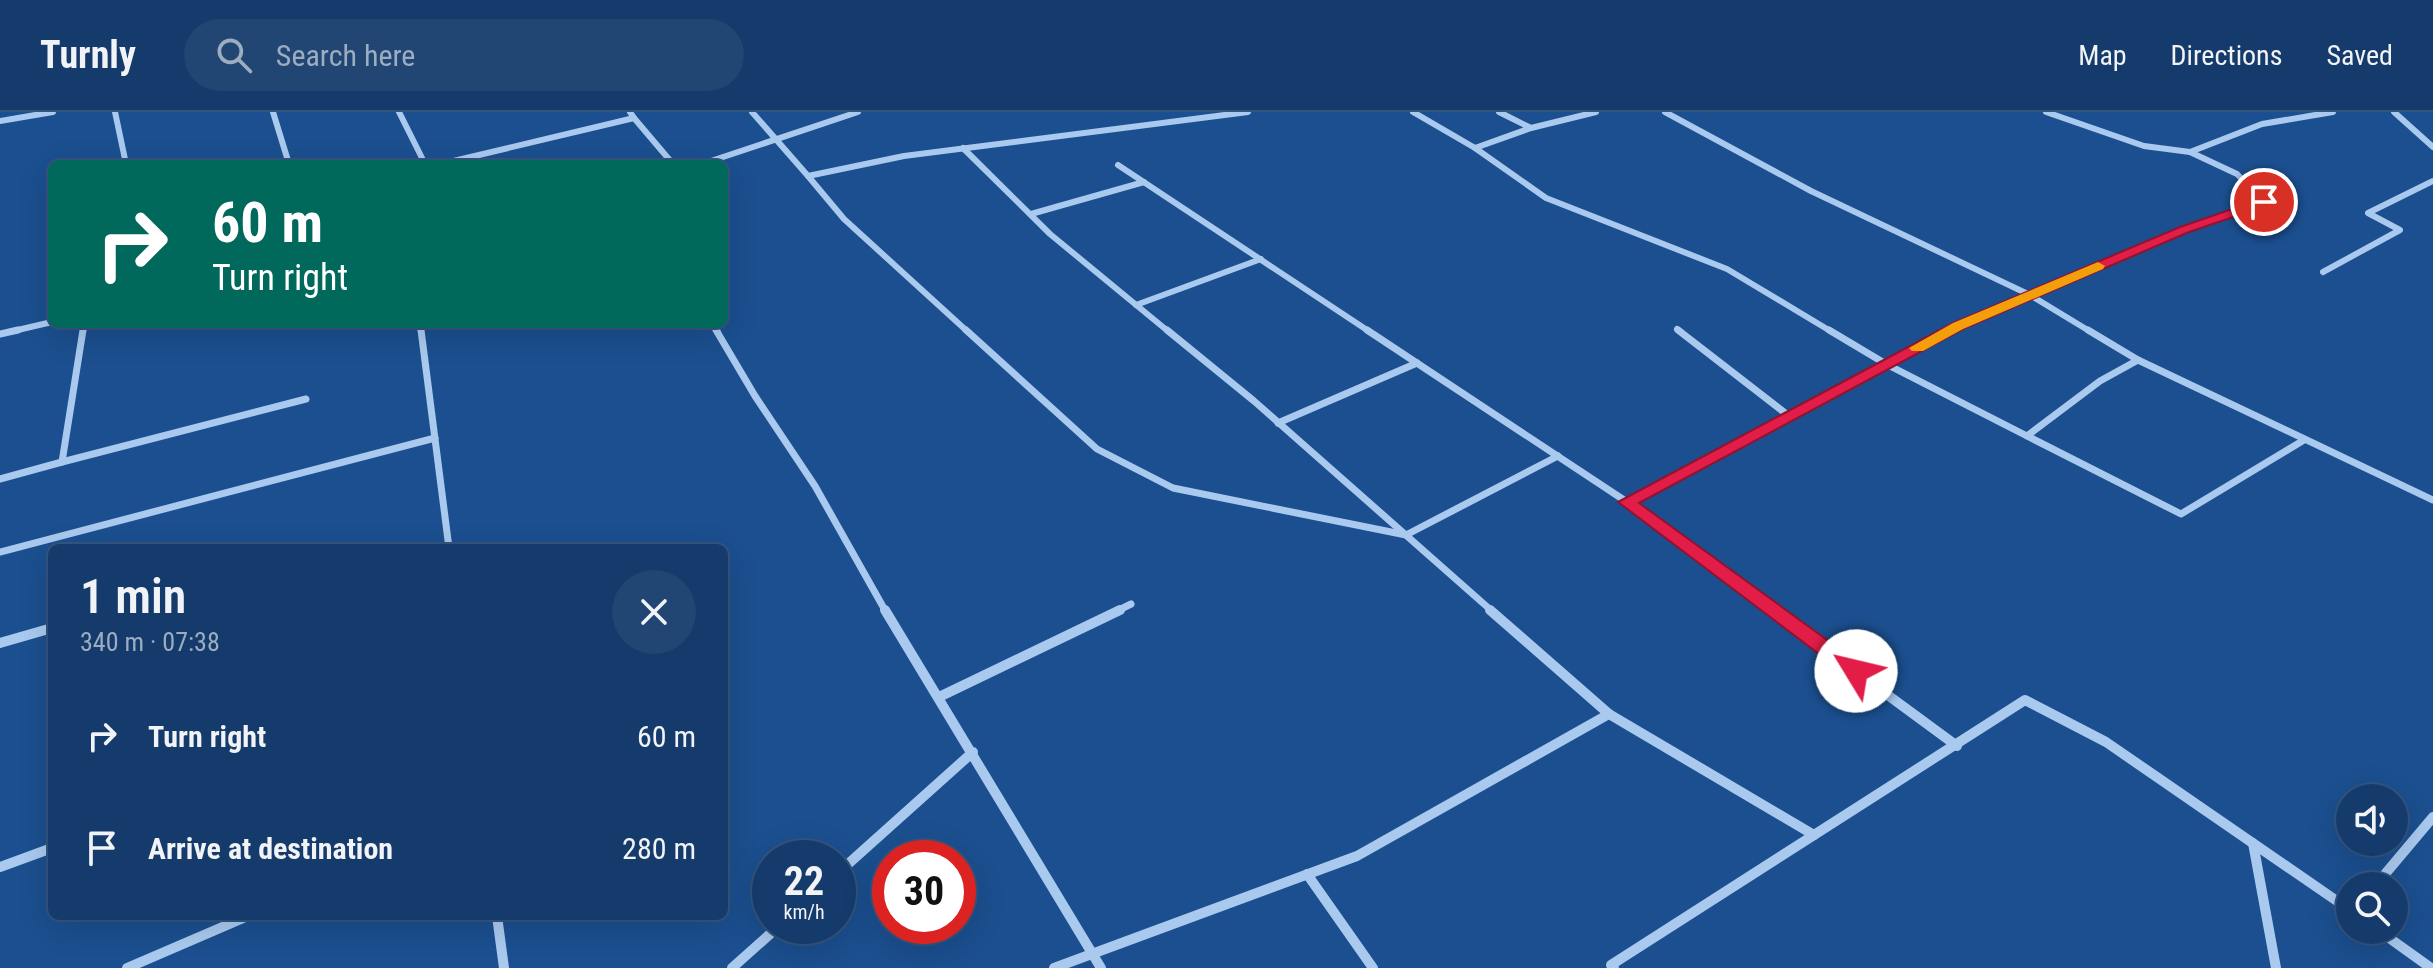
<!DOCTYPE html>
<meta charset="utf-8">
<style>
body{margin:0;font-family:"Roboto Condensed",sans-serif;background:#214673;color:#f1f3f6;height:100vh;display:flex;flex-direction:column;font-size:30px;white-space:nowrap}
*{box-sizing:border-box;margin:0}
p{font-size:26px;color:#9dadc1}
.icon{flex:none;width:44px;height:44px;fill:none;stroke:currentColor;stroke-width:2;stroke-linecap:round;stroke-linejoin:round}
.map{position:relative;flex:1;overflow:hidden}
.side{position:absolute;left:48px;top:432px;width:680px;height:376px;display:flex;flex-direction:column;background:#143b6b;border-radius:12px;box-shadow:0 8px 32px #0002,0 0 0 2px #33557e}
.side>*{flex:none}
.top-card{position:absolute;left:48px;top:48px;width:680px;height:168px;border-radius:12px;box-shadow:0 8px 32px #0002,0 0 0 2px #33557e;background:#00695c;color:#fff;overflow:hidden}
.fabs{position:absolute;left:2336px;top:672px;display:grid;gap:16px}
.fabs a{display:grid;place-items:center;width:72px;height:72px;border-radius:50%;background:#143b6b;box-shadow:0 8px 32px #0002,0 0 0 2px #33557e;font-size:40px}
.speed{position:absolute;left:752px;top:728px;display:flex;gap:16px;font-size:40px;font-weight:700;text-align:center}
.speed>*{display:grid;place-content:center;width:104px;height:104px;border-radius:50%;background:#143b6b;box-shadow:0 8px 32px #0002,0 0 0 2px #33557e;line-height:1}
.speed small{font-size:20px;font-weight:400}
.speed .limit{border:12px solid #d22;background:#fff;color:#111}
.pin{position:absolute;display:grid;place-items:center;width:68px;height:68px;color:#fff;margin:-34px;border:4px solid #fff;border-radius:50%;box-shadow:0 2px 8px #0007}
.me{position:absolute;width:88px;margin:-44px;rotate:306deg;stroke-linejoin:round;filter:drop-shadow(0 0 6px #0008)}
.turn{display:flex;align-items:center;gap:28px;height:168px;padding:0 32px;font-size:36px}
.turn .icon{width:104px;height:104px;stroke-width:2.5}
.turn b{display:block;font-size:56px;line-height:68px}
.round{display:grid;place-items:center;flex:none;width:84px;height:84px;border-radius:42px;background:#214673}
.head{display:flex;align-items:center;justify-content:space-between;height:136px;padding:0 32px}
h1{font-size:48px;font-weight:600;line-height:60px}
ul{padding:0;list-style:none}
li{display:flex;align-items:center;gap:24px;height:112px;padding:0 32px}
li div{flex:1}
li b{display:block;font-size:30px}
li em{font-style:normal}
header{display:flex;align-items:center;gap:48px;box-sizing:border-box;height:112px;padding:0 40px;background:#143b6b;border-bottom:2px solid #33557e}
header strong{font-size:38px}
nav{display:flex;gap:44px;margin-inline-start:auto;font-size:28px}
.search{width:560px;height:72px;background:#214673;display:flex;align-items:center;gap:20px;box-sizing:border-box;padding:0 28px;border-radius:44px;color:#9dadc1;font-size:30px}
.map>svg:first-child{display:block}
</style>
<header>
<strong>Turnly</strong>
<div class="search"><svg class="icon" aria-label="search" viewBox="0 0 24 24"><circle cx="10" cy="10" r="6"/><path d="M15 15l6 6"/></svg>Search here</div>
<nav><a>Map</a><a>Directions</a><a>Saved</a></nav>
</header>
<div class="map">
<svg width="2433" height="856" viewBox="0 0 2433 856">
<rect width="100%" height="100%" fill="#1b4f8f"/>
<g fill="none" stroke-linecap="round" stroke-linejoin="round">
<g stroke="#a9c9ee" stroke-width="6">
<polyline points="115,0 126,52"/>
<polyline points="273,0 289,52"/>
<polyline points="399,0 425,52"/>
<polyline points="752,0 808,64 904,44 1248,0"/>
<polyline points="1413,0 1475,36 1531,16 1499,0"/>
<polyline points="1665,0 1811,79 2030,183 2091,220"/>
<polyline points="2046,0 2144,34 2190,40 2262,12 2333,0"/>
<polyline points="2394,0 2433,35"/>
<polyline points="634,6 673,52"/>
<polyline points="0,9 53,0"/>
<polyline points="1531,16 1596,0"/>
<polyline points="963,36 1050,122 1169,220"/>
<polyline points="1475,36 1546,86 1727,157 1832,220"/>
<polyline points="441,52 634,6 630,0"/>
<polyline points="702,52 858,0"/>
<polyline points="1118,53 1370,220"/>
<polyline points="808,64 844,107 968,220"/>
<polyline points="1031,102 1144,70"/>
<polyline points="2323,160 2400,118 2368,101 2433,69"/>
<polyline points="1136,193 1261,147"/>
<polyline points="420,212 421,220"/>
<polyline points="713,212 718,220"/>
<polyline points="1677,217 1681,220"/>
<polyline points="9,220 52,210"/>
<polyline points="83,220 84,212"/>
<polyline points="1947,220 2185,117 2264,90 2237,62 2190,40"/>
</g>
<g stroke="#a9c9ee" stroke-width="7">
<polyline points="83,218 62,350 306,287"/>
<polyline points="421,218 449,436"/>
<polyline points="716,218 755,284 815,374 886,500"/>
<polyline points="966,218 1097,337 1173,376 1406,423 1558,344"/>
<polyline points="1167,218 1254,289 1493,500"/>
<polyline points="1367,218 1627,390"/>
<polyline points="1678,218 1789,304"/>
<polyline points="1829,218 1886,252 2027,324 2100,269 2138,248 2433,388"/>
<polyline points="2088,218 2138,248"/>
<polyline points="0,222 18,218"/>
<polyline points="1278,311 1417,251"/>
<polyline points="2027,324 2181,402 2304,328"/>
<polyline points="0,367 62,350"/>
<polyline points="0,440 435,326"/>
<polyline points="1115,500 1131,492"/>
<polyline points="1775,500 1627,390 1951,218"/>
</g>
<g stroke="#a9c9ee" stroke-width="10">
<polyline points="885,498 1101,856"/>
<polyline points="1772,498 1957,634"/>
<polyline points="0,531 52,516"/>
<polyline points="939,585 1120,498"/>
<polyline points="1609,602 1814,723 2025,588 2106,630 2350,798"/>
<polyline points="2253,731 2276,856"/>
<polyline points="0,755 52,736"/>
<polyline points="838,761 973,640"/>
<polyline points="1307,762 1373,856"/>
<polyline points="2375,774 2433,705"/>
<polyline points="497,804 504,856"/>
<polyline points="2378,818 2431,856"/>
<polyline points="127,856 248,804"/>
<polyline points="732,856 779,814"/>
<polyline points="1054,856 1357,744 1609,602 1490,498"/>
<polyline points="1614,856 1611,853 1814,723"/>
</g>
</g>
<polygon fill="#e11d48" stroke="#92132f" stroke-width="2" points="2264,86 2271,90 2269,93 2189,120 1963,217 1639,391 1863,554 1866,559 1863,564 1848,564 1618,390 1953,211 2180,115"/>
<polygon fill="#f59e0b" points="2098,150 2105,154 2103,157 1963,217 1923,239 1912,239 1909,236 1953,211"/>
</svg>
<div class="fabs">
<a><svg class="icon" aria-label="sound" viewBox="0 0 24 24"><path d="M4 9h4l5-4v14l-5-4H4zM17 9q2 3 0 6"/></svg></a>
<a><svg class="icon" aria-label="search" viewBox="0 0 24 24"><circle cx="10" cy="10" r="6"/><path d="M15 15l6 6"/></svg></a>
</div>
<div class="speed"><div>22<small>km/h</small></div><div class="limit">30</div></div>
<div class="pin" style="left:2264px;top:90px;background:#d93025"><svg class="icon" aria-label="arrive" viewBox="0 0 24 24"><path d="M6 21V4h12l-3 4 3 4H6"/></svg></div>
<svg class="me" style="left:1856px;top:559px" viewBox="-20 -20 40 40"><circle r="19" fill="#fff"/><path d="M0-13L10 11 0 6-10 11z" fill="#e11d48"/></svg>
<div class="top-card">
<div class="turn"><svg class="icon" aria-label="right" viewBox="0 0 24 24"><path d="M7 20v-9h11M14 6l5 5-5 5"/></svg><div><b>60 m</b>Turn right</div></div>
</div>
<section class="side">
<div class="head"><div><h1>1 min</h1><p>340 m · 07:38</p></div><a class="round"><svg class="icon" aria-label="close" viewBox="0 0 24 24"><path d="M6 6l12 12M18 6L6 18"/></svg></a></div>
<ul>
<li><svg class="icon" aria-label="right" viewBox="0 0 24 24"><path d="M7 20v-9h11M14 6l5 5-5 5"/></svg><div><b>Turn right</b></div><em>60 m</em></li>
<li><svg class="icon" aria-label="arrive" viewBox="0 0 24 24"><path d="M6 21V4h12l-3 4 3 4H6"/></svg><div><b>Arrive at destination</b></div><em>280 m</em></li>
</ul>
</section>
</div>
